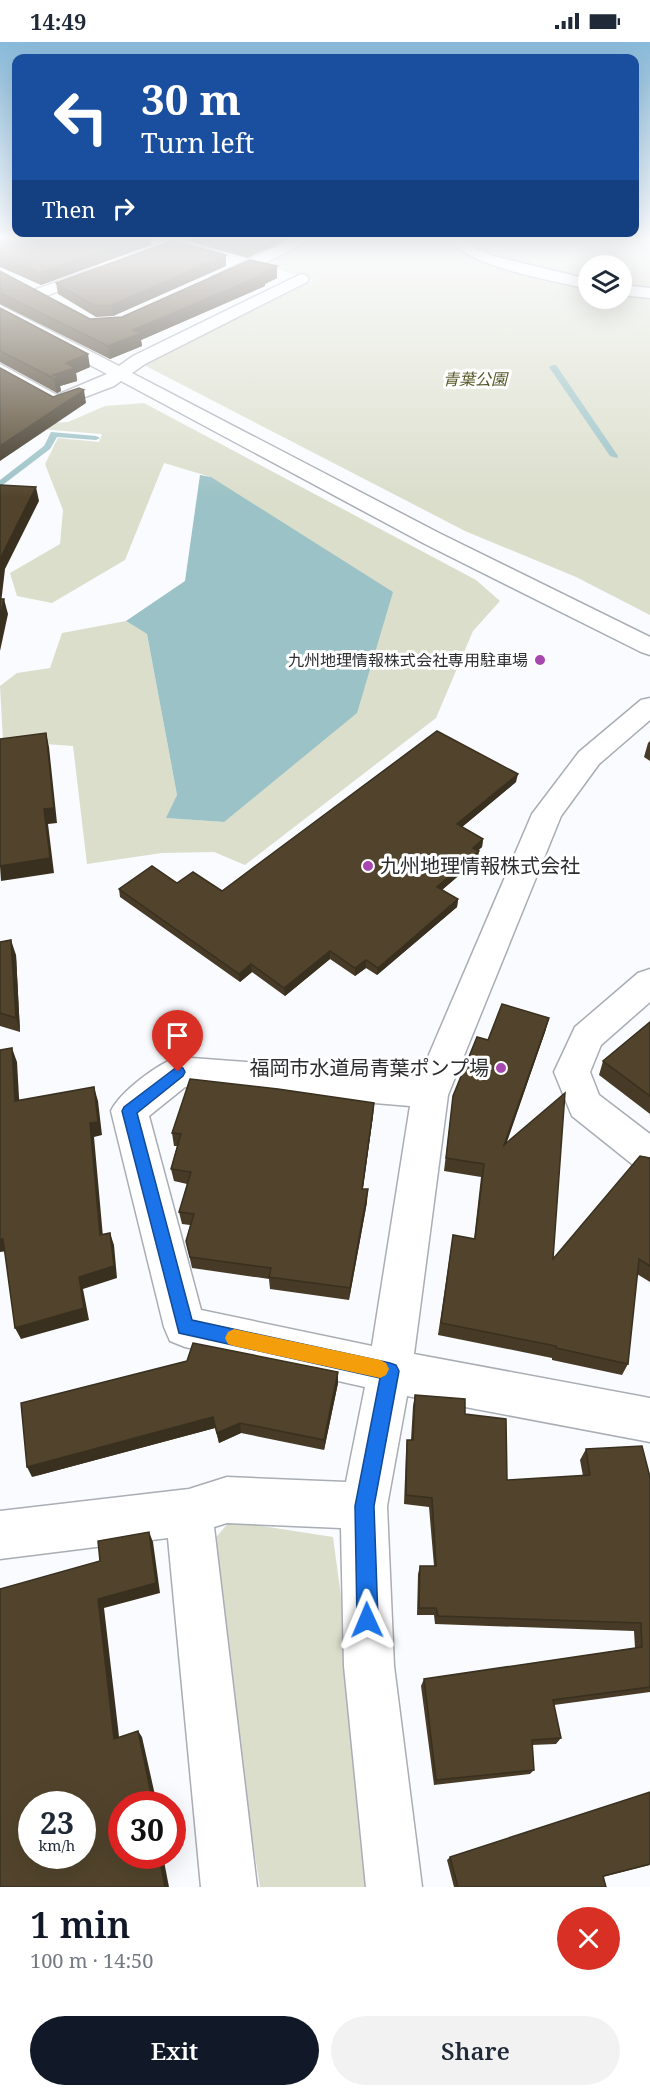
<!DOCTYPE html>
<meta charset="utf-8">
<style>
body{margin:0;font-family:"Noto Serif","Noto Sans JP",serif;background:#f2f2f3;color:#1f2937;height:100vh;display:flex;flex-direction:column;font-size:22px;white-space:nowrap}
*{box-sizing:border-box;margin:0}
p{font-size:20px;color:#747a83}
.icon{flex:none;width:33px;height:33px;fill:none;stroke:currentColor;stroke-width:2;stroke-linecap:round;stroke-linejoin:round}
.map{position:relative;height:1845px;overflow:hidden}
.sheet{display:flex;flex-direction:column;background:#fff;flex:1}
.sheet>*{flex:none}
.hud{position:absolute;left:12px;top:12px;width:627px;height:183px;border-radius:12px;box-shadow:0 6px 24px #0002;background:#1a4fa0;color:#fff;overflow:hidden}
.controls{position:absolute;left:578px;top:213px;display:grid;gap:12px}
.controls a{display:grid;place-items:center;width:54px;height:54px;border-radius:50%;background:#fff;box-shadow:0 6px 24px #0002;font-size:30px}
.speed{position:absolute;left:18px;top:1749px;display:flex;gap:12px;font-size:30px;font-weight:700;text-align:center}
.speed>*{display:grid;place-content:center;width:78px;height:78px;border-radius:50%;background:#fff;box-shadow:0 6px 24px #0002;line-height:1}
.speed small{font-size:15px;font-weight:400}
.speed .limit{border:9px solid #d22;background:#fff;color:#111}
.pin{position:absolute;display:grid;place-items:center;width:51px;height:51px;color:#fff;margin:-62px -26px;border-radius:50% 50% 50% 0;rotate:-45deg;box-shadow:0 0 6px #0007}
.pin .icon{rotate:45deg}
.me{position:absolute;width:66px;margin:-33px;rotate:359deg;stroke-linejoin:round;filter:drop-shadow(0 0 4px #0008)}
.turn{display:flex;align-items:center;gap:21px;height:126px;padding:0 30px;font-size:27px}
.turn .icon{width:78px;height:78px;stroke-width:2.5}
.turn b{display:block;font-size:42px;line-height:51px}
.then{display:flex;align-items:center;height:57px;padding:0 30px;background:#0003;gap:12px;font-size:22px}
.round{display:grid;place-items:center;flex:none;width:63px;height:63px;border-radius:32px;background:#f2f2f3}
.head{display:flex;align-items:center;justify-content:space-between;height:102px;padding:0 30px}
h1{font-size:36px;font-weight:600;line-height:45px;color:#111827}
.primary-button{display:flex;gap:12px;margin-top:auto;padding:12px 30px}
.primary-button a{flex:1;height:69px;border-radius:36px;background:#111827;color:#fff;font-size:24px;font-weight:600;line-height:69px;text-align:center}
.primary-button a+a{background:#f2f2f3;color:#1f2937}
.status{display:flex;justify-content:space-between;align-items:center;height:42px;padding:0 30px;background:#fff;direction:ltr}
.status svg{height:16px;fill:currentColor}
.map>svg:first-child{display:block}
</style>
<div class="status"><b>14:49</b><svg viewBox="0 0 49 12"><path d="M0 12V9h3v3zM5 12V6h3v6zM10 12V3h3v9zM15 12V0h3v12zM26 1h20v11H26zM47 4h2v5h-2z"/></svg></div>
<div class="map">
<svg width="650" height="1845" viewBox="0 0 650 1845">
<rect width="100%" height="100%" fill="#f9fbfe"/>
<g fill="#dbdecb" fill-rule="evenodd">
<path d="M 312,197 L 650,197 L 650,573 L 576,535 L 465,489 L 144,323 L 314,238 L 266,224 L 265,219 ZM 588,224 L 621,224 L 621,256 L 588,256 Z"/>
<polygon points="144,361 476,538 500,559 473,589 436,676 245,823 214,810 162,811 87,822 73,704 3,699 0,644 17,631 50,626 62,591 126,579 147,592 177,753 167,776 224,780 211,435 164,421 125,518 52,561 17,554 10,531 60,502 63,468 45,422 58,396 99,400 102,392 40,387 45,381 68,380 105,364"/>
<polygon points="230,1479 333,1495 380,1845 260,1845 206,1507"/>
</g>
<polygon fill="#9bc2c6" points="200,433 211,435 393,550 357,671 224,780 166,776 177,753 147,592 126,579 185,539"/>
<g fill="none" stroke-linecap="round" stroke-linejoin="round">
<g fill="#9bc2c6" fill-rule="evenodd">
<polygon points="553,323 556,323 618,414 617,416 610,414 549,325"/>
<polygon points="51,390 96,394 100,396 96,398 57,395 50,407 0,445 0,438 44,404"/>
</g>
<defs>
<g id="minor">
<polygon points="144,197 170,197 213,209 216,212 208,217 146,200"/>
<polygon points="293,197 313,197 224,241 218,243 210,238 212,235"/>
<path d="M 450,197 L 465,197 L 476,206 L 493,214 L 588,237 L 588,247 C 553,238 470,226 450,197 Z"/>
<polygon points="98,225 106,230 104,233 40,256 32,251 34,248"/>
<polygon points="301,232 307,234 309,237 307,240 145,322 132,331 439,491 650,595 650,613 641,610 423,501 121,339 114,344 56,366 0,335 0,322 57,353 107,332 0,275 0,263 119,324 133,314"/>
<polygon points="621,243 650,246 650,256 621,253"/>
<path d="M 650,656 L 650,678 L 599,722 L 561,774 L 448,1053 L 414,1312 L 650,1356 L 650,1400 L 407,1354 L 387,1464 L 394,1624 L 422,1845 L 366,1845 L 344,1624 L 341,1486 L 227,1481 L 214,1485 L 257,1845 L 201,1845 L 168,1496 L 0,1517 L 0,1469 L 189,1447 L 227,1435 L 346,1440 L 365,1345 L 185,1305 L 170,1299 L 164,1285 L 111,1069 C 120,1050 157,1022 178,1015 L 396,1031 L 419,1036 L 532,772 L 579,710 L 641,658 ZM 185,1045 L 410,1064 L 372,1304 L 201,1268 L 149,1074 Z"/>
<polygon points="650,927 650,960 601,1003 590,1030 599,1053 650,1092 650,1130 637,1126 572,1074 554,1030 575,985 638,931"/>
</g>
</defs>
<use href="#minor" stroke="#a9adb4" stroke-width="3"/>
<use href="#minor" fill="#fff" fill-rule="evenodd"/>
</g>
<g fill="#473a26">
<polygon points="0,197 151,203 41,243 0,225"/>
<polygon points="186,197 289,197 247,216 187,199"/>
<polygon points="226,213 226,224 113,274 96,275 58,252 56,241"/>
<polygon points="277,224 277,236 265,242 265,244 141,298 142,304 110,317 0,262 0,229 90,277 122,275"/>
<polygon points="0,266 90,325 76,331 77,339 60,344 61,349 57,351 0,320"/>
<polygon points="650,699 650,719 644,715 648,701"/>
<polygon points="516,740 462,785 483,797 482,805 478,808 478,817 442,848 458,857 457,865 377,933 366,926 355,934 330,917 285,954 252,930 240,940 120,855 119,847 177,841 222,849"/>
<polygon points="0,900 16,913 20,990 0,984"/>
<polygon points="549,976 545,990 507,1100 553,1217 650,1117 650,1240 637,1232 628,1322 622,1333 552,1318 552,1316 438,1293 451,1206 474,1197 481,1135 444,1129 453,1054 488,998"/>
<polygon points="650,980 650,1072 599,1033 603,1019"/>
<polygon points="374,1061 373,1074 363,1147 367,1160 349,1258 270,1247 269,1237 192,1226 186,1199 190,1183 182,1182 179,1170 187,1142 174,1139 171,1127 177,1104 174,1104 172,1091"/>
<polygon points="338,1330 338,1341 324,1408 241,1391 219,1401 215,1386 32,1435"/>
<polygon points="415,1353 465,1372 507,1438 583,1434 580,1418 586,1407 650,1435 650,1650 554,1663 561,1696 556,1702 532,1703 534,1728 530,1732 434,1743 421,1644 424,1637 635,1606 634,1589 435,1582 434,1573 417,1573 418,1532 420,1524 434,1524 429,1465 404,1462 406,1409 407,1398 411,1398 413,1364"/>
<polygon points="450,1815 650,1823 603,1835 606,1845 454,1845 447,1818"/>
</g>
<g fill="#39301f">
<polygon points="133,197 151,197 151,203 41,243 39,231"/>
<polygon points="262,197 289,197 247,216 246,204"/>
<polygon points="226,213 226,224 113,274 112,263"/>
<polygon points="277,224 277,236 265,242 265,244 141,298 142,304 110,317 108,304 133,288"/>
<polygon points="88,312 90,325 76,331 77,339 60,344 61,349 57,351 53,333 66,321"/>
<polygon points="84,348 86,361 0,419 0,404"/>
<polygon points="36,445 39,459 5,527 0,570 0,529 2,513"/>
<polygon points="4,557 8,572 0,609 0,577"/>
<polygon points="46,691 49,705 57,781 48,782 54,831 1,839 0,824 44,767"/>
<polygon points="518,732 516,740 456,790 457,782"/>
<polygon points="483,797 482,805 472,814 473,806"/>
<polygon points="479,809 478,817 436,853 437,845"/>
<polygon points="458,857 457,865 377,933 378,926"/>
<polygon points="11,898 16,913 20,990 16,976"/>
<polygon points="330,909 330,917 285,954 284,946"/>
<polygon points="366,918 366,926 355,934 355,926"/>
<polygon points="251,922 252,930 240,940 239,932"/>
<polygon points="549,976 545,990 501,1116 504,1103"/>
<polygon points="12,1006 17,1020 20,1073 15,1059"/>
<polygon points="94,1045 98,1059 102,1093 94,1095 104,1206 100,1193 90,1081"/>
<polygon points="374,1061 373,1074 361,1159 362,1147"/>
<polygon points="368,1147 367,1160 349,1258 350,1246"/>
<polygon points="110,1191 114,1203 117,1236 83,1247 89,1278 21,1297 15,1286 79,1235"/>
<polygon points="0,1197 3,1197 8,1209 0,1210"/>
<polygon points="338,1330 338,1341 324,1408 324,1398"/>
<polygon points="213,1375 215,1386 32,1435 27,1425"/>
<polygon points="240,1381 241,1391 219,1401 217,1391"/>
<polygon points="149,1490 153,1500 160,1551 104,1566 120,1703 114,1697 98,1557"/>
<polygon points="138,1689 142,1695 157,1762 150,1762"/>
<polygon points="159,1814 163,1814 169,1845 165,1845"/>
</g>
<g fill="#52442c" stroke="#39301f" stroke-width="1.5" fill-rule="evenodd">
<polygon points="0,197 133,197 39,231 0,215"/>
<polygon points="222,197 262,197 246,204"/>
<polygon points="172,199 226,213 112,263 94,264 56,241"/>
<polygon points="250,218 277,224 261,231 265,232 133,288 141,291 108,304 0,251 0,229 90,277 122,275"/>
<polygon points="0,266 88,312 66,321 75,326 53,333 59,336 55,337 0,309"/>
<polygon points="0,326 53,355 79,346 84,348 0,404"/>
<polygon points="0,443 36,445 2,513 0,529"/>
<polygon points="0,557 4,557 0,577"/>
<polygon points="437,689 518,732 457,782 483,797 473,806 479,809 437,845 458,857 378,926 366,918 355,926 330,909 284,946 251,922 239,932 119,847 152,824 177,841 193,830 222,849"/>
<polygon points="46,691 54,766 44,767 50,816 0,824 0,697"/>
<polygon points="11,898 16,976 0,971 0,900"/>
<polygon points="502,962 549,976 504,1103 565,1051 553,1217 640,1114 650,1116 650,1224 639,1217 628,1322 556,1306 556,1304 441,1281 453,1193 475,1197 484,1122 446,1116 453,1054 477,995 488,998"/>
<polygon points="650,980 650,1054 603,1019"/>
<polygon points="12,1006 15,1059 94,1045 98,1080 90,1081 100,1193 110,1191 114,1224 79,1235 84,1266 15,1286 3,1197 0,1197 0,1008"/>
<polygon points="190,1037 278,1047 374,1061 362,1147 368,1147 350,1246 269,1235 271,1226 190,1215 186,1199 194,1172 179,1170 191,1130 171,1127 181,1092 172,1091"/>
<polygon points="193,1301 338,1330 324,1398 240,1381 217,1391 213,1375 27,1425 21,1361 187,1319"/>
<polygon points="415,1353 465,1357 465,1372 506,1377 507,1438 590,1433 586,1407 642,1404 650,1435 650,1645 553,1658 561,1696 532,1698 534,1728 436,1738 424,1637 642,1605 641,1581 438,1574 436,1566 419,1566 420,1524 436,1524 432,1456 406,1453 407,1398 413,1398"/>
<path d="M 149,1490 L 156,1541 L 98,1557 L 114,1697 L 138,1689 L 153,1761 L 150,1762 L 122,1762 L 122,1814 L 159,1814 L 165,1845 L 0,1845 L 0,1547 L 100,1519 L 98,1499 ZM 32,1762 L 82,1762 L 82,1814 L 32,1814 Z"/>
<polygon points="650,1750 650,1822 603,1834 606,1845 458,1845 450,1815"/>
</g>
<linearGradient id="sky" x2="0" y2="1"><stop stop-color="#89bada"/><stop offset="0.43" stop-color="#fcfdff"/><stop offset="1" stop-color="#fcfdff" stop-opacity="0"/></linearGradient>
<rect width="650" height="456" fill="url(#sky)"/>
<polygon fill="#1a73e8" stroke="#114b97" stroke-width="1.5" points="178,1024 183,1026 185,1030 183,1034 137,1071 192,1278 390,1321 396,1323 399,1329 374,1464 378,1578 375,1586 367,1589 360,1586 357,1578 355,1464 380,1336 179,1291 122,1069 124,1065"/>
<polygon fill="#f59e0b" points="234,1287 380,1318 386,1321 389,1327 386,1333 380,1336 234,1304 228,1302 225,1296 228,1290"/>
<g fill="#a748b1" stroke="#fff" stroke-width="2">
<circle cx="540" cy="618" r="6"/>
<circle cx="368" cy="824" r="6"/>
<circle cx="501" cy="1026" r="6"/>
</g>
<g text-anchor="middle" stroke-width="6" stroke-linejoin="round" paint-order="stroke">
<g font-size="16" font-style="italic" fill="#565927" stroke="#fff">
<text x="475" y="343">青葉公園</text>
</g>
<g font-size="16" fill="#2c2d30" stroke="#fff" text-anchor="end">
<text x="528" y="624">九州地理情報株式会社専用駐車場</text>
</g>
<g font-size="20" fill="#2c2d30" stroke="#fff" text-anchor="start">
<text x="380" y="831">九州地理情報株式会社</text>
<text x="489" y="1033" text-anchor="end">福岡市水道局青葉ポンプ場</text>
</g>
</g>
</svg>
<div class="controls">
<a><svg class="icon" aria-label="layers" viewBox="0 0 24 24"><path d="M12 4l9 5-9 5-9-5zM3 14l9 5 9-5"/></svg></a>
</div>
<div class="speed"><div>23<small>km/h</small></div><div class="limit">30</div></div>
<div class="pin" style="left:178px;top:1030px;background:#d93025"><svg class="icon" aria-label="arrive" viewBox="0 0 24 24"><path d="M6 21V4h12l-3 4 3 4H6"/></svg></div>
<svg class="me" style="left:367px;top:1578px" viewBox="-20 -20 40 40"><path d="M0-17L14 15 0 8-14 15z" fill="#1a73e8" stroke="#fff" stroke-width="4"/></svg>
<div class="hud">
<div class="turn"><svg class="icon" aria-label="left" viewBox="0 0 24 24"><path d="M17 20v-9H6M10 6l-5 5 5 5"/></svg><div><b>30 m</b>Turn left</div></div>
<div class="then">Then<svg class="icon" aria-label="right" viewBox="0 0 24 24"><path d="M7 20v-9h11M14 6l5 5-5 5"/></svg></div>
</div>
</div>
<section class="sheet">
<div class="head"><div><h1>1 min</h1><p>100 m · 14:50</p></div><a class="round" style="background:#d93025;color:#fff"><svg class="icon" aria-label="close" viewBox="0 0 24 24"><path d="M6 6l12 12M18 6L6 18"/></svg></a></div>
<div class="primary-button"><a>Exit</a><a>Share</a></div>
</section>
